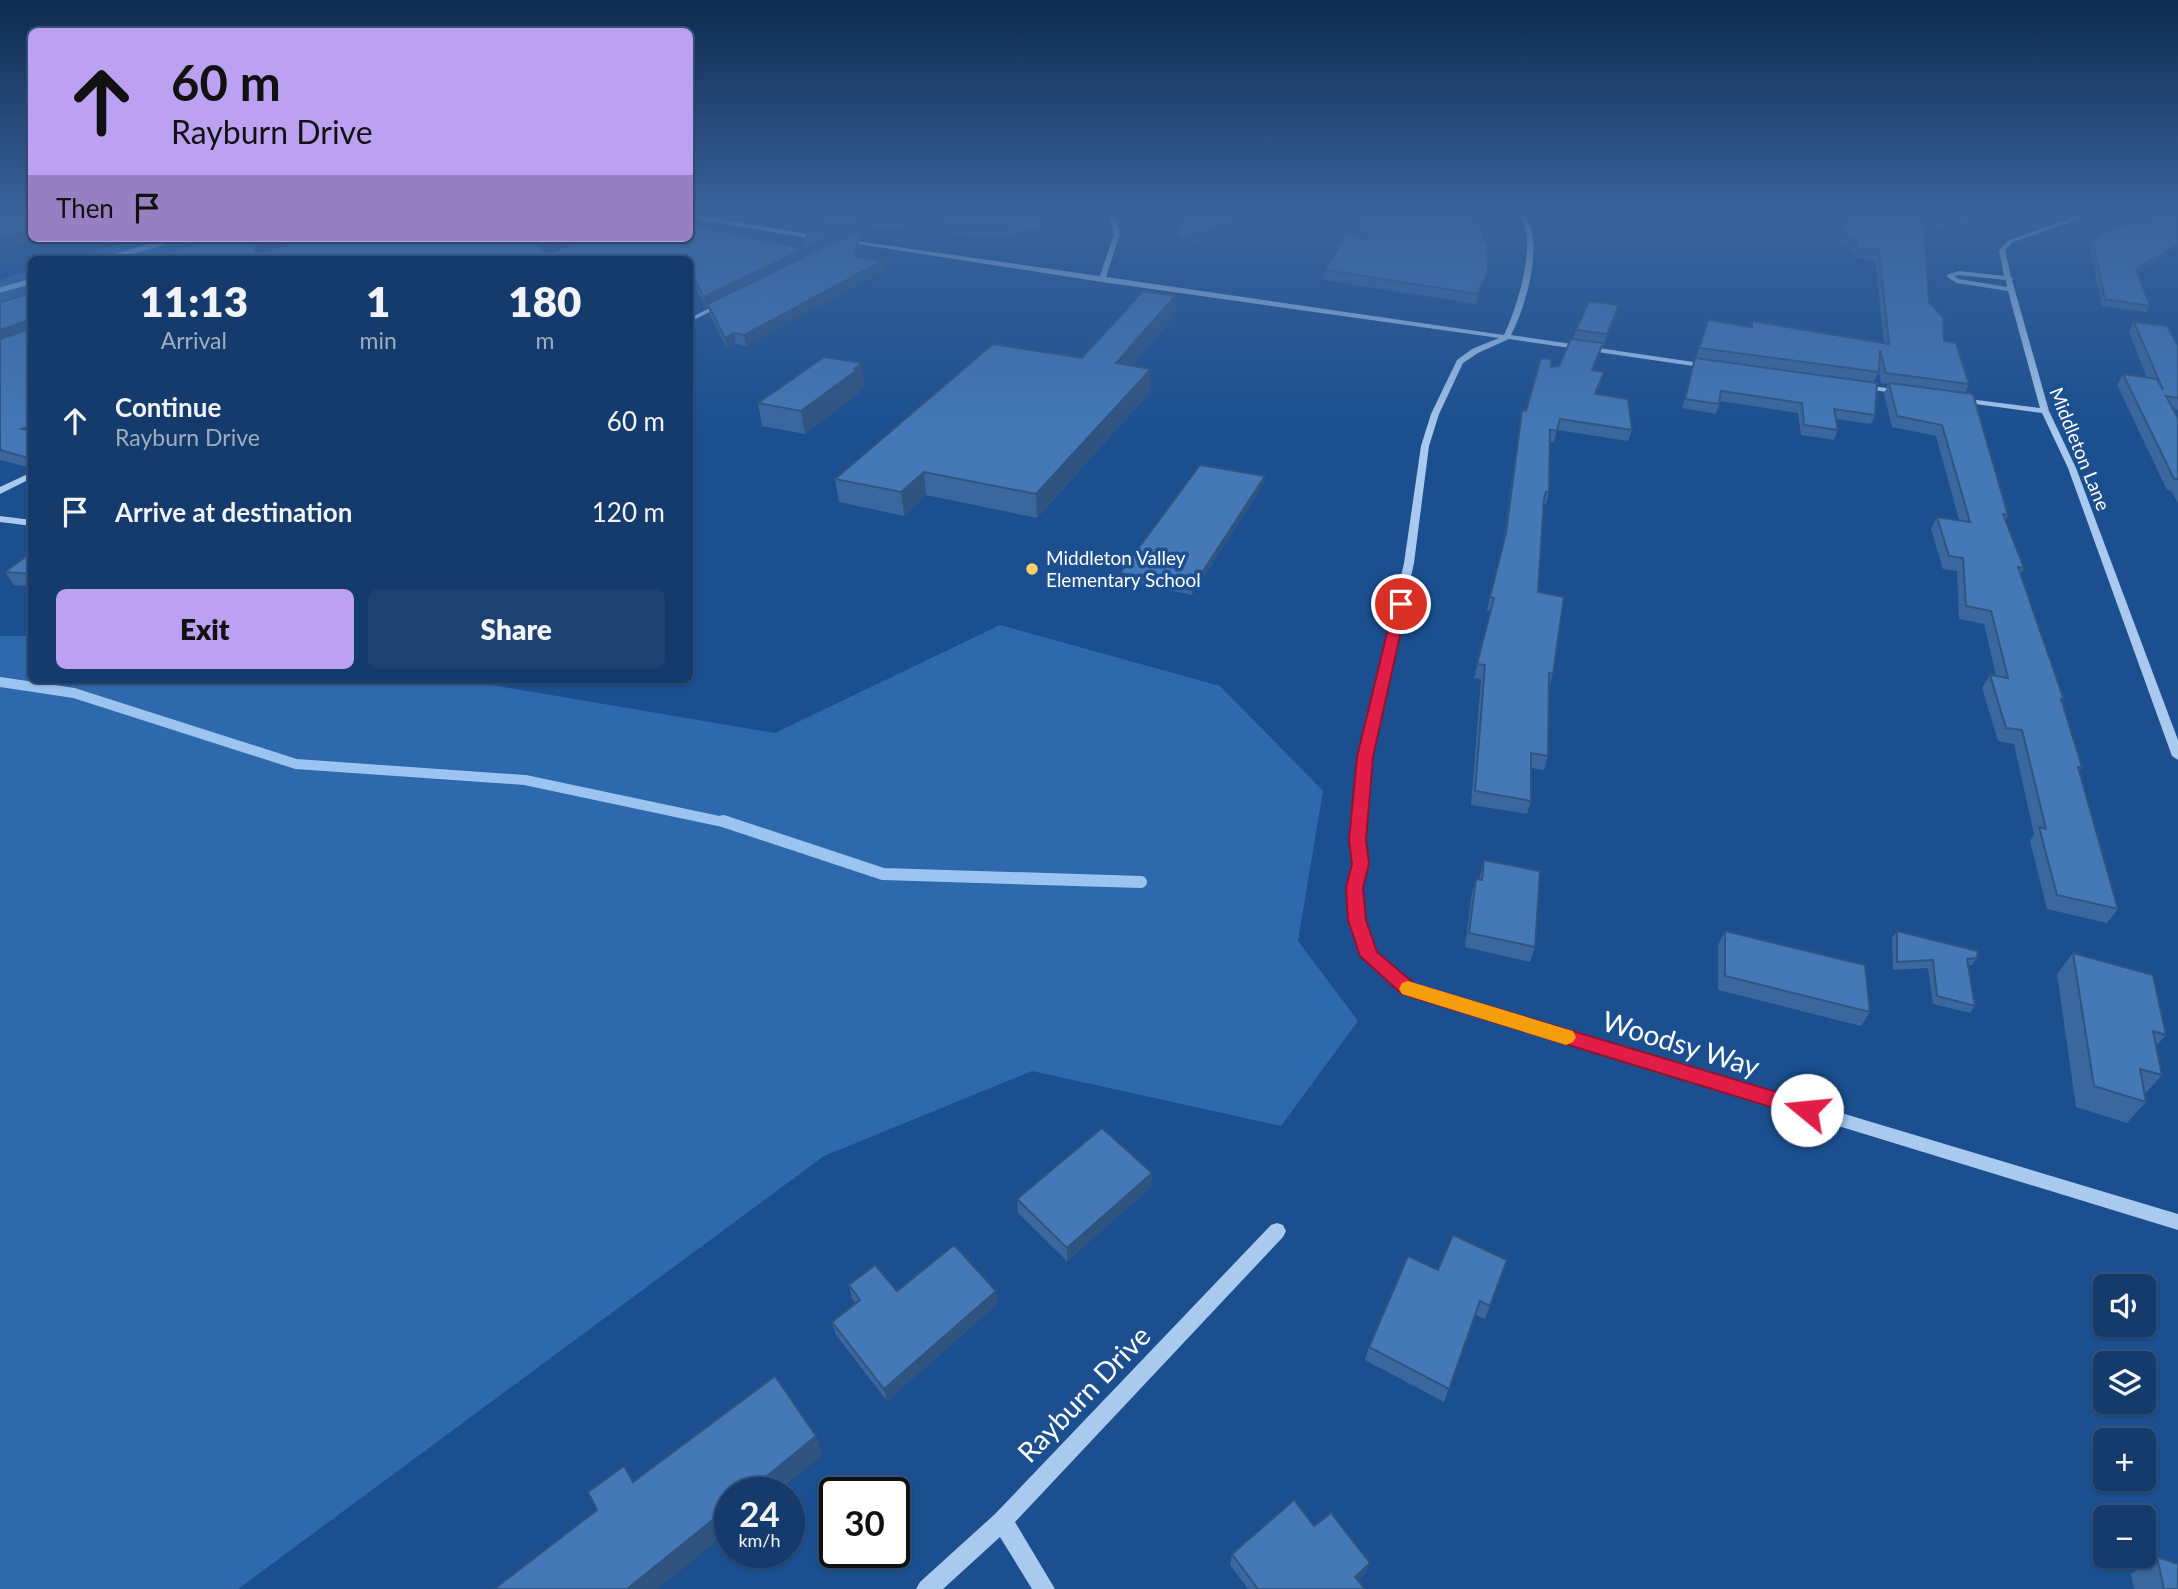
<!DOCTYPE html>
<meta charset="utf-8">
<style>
body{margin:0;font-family:Lato,sans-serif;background:#1d4271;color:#f1f3f6;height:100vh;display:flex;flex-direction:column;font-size:26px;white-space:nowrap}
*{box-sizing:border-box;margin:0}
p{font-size:23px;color:#9dadc1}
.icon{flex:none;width:38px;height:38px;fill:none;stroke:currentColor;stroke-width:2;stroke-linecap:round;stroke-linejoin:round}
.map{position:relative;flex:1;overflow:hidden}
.details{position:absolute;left:28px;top:256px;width:665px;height:427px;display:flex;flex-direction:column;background:#143b6b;border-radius:10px;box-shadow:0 2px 5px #0004,0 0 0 2px #33557e}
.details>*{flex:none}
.guide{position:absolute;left:28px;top:28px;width:665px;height:214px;border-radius:10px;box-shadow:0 2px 5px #0004,0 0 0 2px #33557e;background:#bca0f2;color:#111;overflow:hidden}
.controls{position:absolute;left:2093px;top:1274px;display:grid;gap:14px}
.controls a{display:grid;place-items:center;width:63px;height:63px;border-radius:10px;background:#143b6b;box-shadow:0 2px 5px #0004,0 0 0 2px #33557e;font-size:35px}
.speed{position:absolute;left:714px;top:1477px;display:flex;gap:14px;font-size:35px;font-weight:700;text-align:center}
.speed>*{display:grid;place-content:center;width:91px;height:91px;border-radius:50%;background:#143b6b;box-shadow:0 2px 5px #0004,0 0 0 2px #33557e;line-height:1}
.speed small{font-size:18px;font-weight:400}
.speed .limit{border:4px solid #111;border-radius:10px;background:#fff;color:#111}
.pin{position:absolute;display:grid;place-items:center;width:60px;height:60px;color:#fff;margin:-30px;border:4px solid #fff;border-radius:50%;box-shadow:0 2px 7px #0007}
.me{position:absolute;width:77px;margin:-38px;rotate:287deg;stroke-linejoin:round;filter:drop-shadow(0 0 5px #0008)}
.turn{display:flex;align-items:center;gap:24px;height:147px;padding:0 28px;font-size:32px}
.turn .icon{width:91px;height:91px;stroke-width:2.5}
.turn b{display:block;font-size:49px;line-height:60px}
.then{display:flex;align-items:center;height:66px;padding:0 28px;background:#0003;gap:14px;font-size:26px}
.eta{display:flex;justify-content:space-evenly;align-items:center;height:119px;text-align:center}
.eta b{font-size:42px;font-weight:800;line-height:49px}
.action{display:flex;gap:14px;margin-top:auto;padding:14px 28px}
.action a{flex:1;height:80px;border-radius:10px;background:#bca0f2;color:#111;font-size:28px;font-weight:800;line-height:80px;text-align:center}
.action a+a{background:#1d4271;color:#f1f3f6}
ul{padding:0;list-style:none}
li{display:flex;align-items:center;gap:21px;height:91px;padding:0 28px}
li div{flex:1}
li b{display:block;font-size:26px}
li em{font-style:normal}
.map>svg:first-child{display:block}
</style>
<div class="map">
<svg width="2178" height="1589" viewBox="0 0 2178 1589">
<rect width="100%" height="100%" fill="#1b4f8f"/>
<g fill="#2e69ad">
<polygon points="140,238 211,238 142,259 69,259"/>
<polygon points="31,270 31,293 0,302 0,280"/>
<polygon points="1000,625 1220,686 1323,791 1298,941 1358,1021 1281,1126 1032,1071 824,1156 238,1589 0,1589 0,636 31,636 32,679 457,679 775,733"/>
</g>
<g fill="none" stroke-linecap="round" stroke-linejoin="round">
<g stroke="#9cc4f0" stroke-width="5">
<polyline points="107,259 178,238"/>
<polyline points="0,290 32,281"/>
</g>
<polyline stroke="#9cc4f0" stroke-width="10" points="0,682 74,693 296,764 525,780 728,823"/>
<polyline stroke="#9cc4f0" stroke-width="12" points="723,821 883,874 1141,882"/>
<g fill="#a9c9ee" fill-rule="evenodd">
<path d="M 1108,211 L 1114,211 L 1120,234 L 1106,277 L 1504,335 C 1516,310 1529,266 1527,238 C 1526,229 1522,220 1520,211 L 1526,211 C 1528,220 1532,229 1533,238 C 1536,268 1524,310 1511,335 L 1707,364 L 1711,366 L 1707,368 L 1509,339 L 1478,353 L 1463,363 L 1439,414 L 1429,446 L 1414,563 L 1371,757 L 1364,840 L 1367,864 L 1361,889 L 1364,920 L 1375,953 L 1414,985 L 2178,1214 L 2178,1230 L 1404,993 L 1364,960 L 1350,920 L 1347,889 L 1353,864 L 1352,840 L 1359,757 L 1404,563 L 1421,446 L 1431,414 L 1457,360 L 1472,349 L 1499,338 L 1102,282 L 839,241 L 842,239 L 1100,276 L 1114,234 Z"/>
<path d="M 2092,211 L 2102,211 L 2013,242 L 2005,250 L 2011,277 L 2013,279 L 2012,280 L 2049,411 L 2076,468 L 2178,740 L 2178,760 L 2172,756 L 2068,468 L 2042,413 L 1961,402 L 1957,400 L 1961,398 L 2040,408 L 2008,291 L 1957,283 L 1947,277 L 1947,275 L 1959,271 L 2004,276 L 1999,250 L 2009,240 ZM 1959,275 L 2006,280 L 2007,287 L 1959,279 L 1954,276 Z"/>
<polygon points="690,214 820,236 823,238 820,240 690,218"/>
<polygon points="722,302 727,303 690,322 690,318"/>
<polygon points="1857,384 1901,390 1905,392 1901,394 1860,388 1856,386"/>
<polygon points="32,472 32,478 0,494 0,487"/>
<polygon points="0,516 32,520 32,526 0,522"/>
<polygon points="1277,1223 1283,1225 1286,1231 1283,1237 1015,1522 1055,1589 1032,1589 1000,1537 943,1589 916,1589 920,1582 995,1514 1271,1225"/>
</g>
</g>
<g fill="#3a679d">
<polygon points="753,211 1053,211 1039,240 861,226 860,238 858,238 859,246 858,258 882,261 883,271 746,346 736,344 727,348 710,315 708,306 706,307 697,290 690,259 803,248 834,234 835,242 847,236 800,229"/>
<polygon points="1177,211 1280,211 1279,219 1179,248"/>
<polygon points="1582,211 1614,211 1613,214"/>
<polygon points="1647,211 1783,211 1782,214 1685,228"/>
<polygon points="1845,211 2015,211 1960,233 1924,224 1929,302 1944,341 1969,384 1965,393 2008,515 2006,520 2024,568 2020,574 2064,700 2062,703 2082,767 2079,771 2118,909 2107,923 2047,909 2030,841 2034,834 2014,744 1998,741 1982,688 1990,675 1996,676 1984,624 1959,619 1957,571 1943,569 1931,529 1937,517 1959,520 1936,436 1892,427 1884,394 1888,384 1881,383 1879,371 1874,382 1696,358 1708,320 1751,327 1752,321 1884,343 1875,260 1854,258 1853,251 1840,244"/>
<polygon points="2178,211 2178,248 2137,273 2150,306 2146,312 2102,306 2089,246 2092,240"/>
<polygon points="1356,217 1482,241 1488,273 1486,282 1476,304 1324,280 1325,270 1361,237 1355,226"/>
<polygon points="32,293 32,468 0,460 0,302"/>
<polygon points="1175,296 1174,316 1132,366 1151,391 1037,518 926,495 904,516 839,502 835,479 1082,358"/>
<polygon points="1616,316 1604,345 1602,345 1593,370 1601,383 1596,394 1632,430 1628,441 1557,430 1554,442 1550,442 1549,492 1546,504 1544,504 1538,592 1553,674 1549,687 1548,756 1544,770 1531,768 1531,801 1527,814 1471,805 1481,679 1474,678 1491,611 1487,610 1503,545 1520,421 1522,410 1526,411 1551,367 1559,366 1573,339 1576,330"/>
<polygon points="2134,322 2178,346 2178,410 2173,409 2178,418 2178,503 2171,491 2167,490 2117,385 2123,374 2147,378 2129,332"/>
<polygon points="1695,358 1875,415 1871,424 1836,419 1838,430 1834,440 1801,435 1798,413 1720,401 1716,414 1682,408"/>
<polygon points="865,385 860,389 860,392 805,434 762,426 758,403"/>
<polygon points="1265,476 1264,483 1192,595 1120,580 1120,573"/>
<polygon points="32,552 32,586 14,585 5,572"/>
<polygon points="1484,860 1535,947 1530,962 1465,947 1472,893 1476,879 1479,880"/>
<polygon points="1725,931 1870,1012 1861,1026 1718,990 1718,945"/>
<polygon points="1897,931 1977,958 1972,965 1968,965 1975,1006 1970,1013 1933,1004 1928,968 1893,970 1892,938"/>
<polygon points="2073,953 2166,1035 2156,1046 2162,1075 2145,1094 2146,1102 2127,1123 2076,1107 2057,974"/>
<polygon points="1152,1173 1151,1187 1067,1261 1018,1213 1017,1199"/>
<polygon points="1408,1256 1490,1306 1485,1319 1476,1315 1444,1402 1365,1360 1369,1347"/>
<polygon points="849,1285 897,1291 997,1304 887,1401 836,1335 832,1322 856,1303 852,1299"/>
<polygon points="1314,1526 1370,1563 1365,1573 1358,1580 1365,1589 1248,1589 1230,1565 1232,1554"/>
<polygon points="2157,1557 2178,1589 2134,1589 2131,1574"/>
</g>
<g fill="#305480">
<polygon points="0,211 28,211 0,219"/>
<polygon points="1048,211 1053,211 1039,240 1039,231"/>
<polygon points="1275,211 1280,211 1279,219 1179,248 1179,238"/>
<polygon points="1742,211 1783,211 1782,214 1685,228 1687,219"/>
<polygon points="1997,211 2015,211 1960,233 1964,225"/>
<polygon points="860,217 861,226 860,238 859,228"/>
<polygon points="32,231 32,238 43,238 0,250 0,239"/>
<polygon points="834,234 835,243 706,307 704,297"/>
<polygon points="858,237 859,246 857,267 855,257"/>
<polygon points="283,238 314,238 259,257 254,252 255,247"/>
<polygon points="566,238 591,238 545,257 542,252 542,247"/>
<polygon points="2178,244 2178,248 2132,276 2136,269"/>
<polygon points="882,261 883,271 746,346 744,335"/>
<polygon points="1488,273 1486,282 1476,304 1477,294"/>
<polygon points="695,280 697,290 690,294 690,283"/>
<polygon points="1175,296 1174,316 1116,385 1116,363"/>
<polygon points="1619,305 1616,316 1604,345 1607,334"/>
<polygon points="26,321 31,332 0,342 0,330"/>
<polygon points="734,333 736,344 727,348 725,338"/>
<polygon points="1603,343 1600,354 1589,381 1592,370"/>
<polygon points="862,363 865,385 860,389 860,392 805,434 801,411"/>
<polygon points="1151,369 1151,391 1037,518 1036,494"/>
<polygon points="32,425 32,439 22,429"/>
<polygon points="924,472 926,495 904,516 901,492"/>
<polygon points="1265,476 1264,483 1192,595 1192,588"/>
<polygon points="1152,1173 1151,1187 1067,1261 1067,1248"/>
<polygon points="996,1291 997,1304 887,1401 884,1389"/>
<polygon points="816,1436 823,1455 776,1493 746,1493"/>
<polygon points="730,1506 730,1530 658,1589 627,1589"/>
<polygon points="1370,1563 1365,1573 1351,1587 1355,1577"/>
</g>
<g fill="#4478b7" stroke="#305480" stroke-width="2">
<polygon points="26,211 32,211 32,231 0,239 0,218"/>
<polygon points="777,211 861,211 861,212 864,211 1048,211 1039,231 860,217 859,228 799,219"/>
<polygon points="1178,211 1275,211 1179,238"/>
<polygon points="1359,211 1471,211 1482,228 1482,241 1487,241 1488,273 1477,294 1325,270 1347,233 1370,240 1356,217"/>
<polygon points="1670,211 1742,211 1687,219"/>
<polygon points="1847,211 1997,211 1964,225 1923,215 1929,302 1943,317 1944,341 1956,343 1969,384 1886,373 1880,350 1879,372 1699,348 1708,320 1752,327 1752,321 1889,344 1879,251 1858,248 1857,241 1844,235"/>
<polygon points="2169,211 2178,211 2178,244 2136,269 2150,306 2105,299 2092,240 2104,232 2141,220 2152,219"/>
<polygon points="690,225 803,248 808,230 834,234 704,297 695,280 690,283 690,259 144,259 214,238 283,238 255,247 254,252 266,252 304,238 566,238 542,247 542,252 553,252 585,238 690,238"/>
<polygon points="848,235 858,237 855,257 882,261 744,335 734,333 725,338 708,304"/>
<polygon points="1143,291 1175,296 1116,363 1151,369 1036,494 924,472 901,492 835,479 993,344 1082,358"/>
<polygon points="32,293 32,425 22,429 32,431 32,459 0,450 0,339 27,330 29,324 26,321 0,330 0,302"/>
<polygon points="1589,301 1619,305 1607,334 1576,330"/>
<polygon points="2134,322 2167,326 2178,346 2178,398 2166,396 2178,418 2178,479 2174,479 2123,374 2157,379 2163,390"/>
<polygon points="1571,339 1603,343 1592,370 1604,372 1595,394 1628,399 1632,430 1560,419 1557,431 1550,430 1549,492 1546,492 1544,499 1538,592 1564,597 1553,674 1549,673 1548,756 1531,753 1531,801 1475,791 1485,665 1477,664 1494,598 1490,597 1506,533 1522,410 1526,411 1541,358 1551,359 1551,367 1559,366"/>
<polygon points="824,357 862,363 854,369 857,370 801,411 758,403"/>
<polygon points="1695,358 1877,383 1875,415 1834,409 1838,430 1804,425 1802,403 1721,391 1719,404 1685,399"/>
<polygon points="1889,383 1973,394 2008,515 2003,514 2024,568 2018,567 2064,700 2061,699 2082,767 2078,767 2118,909 2057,895 2039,827 2046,829 2022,730 2006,728 1990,675 2008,678 1991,611 1966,606 1963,558 1949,556 1937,517 1970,522 1942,425 1897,416"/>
<polygon points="1200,465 1265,476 1192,588 1120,573"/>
<polygon points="32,552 32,574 5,572"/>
<polygon points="1484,860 1540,871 1535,947 1469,933 1476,879 1482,880"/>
<polygon points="1725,931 1865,965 1870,1012 1725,976"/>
<polygon points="1897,931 1978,951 1977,958 1967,959 1975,1006 1937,996 1933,960 1897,962"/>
<polygon points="2073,953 2153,975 2166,1035 2153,1031 2162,1075 2140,1069 2146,1102 2094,1086"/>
<polygon points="1102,1128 1152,1173 1067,1248 1017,1199"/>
<polygon points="1453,1235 1507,1260 1490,1306 1480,1301 1449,1389 1369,1347 1408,1256 1438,1270"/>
<polygon points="954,1245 996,1291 884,1389 832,1322 860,1300 849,1285 875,1265 897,1291"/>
<polygon points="775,1376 816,1436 746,1493 730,1493 730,1506 627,1589 494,1589 597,1510 588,1492 624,1466 633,1482"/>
<polygon points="1294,1500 1314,1526 1331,1513 1370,1563 1355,1577 1365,1589 1258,1589 1232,1554"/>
<polygon points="2157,1557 2178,1564 2178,1589 2164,1589"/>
</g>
<linearGradient id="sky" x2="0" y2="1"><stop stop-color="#0f2b4f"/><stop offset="0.49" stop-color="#39639b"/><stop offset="1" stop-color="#39639b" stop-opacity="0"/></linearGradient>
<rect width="2178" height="434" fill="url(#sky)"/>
<polygon fill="#e11d48" stroke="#92132f" stroke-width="2" points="1401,600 1407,604 1373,757 1366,840 1369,864 1363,888 1366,920 1377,952 1415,984 1807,1101 1814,1104 1817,1110 1814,1116 1807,1118 1402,994 1360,956 1348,920 1346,888 1352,864 1349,840 1357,757 1394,604"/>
<polygon fill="#f59e0b" points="1408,981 1566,1029 1573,1031 1576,1037 1573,1042 1566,1045 1402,994 1399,989 1402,983"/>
<circle fill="#ffd166" stroke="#1b4f8f" stroke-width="2.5" cx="1032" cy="569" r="7"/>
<g text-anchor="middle" stroke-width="7" stroke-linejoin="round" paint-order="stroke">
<g font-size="19" fill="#fff" stroke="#1b4f8f">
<text transform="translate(2080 449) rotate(68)" y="7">Middleton Lane</text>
</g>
<g font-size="19" fill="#fff" stroke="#1b4f8f" text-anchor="start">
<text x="1046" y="565">Middleton Valley<tspan x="1046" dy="22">Elementary School</tspan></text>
</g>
<g font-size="28" fill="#fff" stroke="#1b4f8f">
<text transform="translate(1681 1044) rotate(17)" y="10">Woodsy Way</text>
<text transform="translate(1084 1394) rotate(-46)" y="10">Rayburn Drive</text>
</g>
</g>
</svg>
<div class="controls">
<a><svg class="icon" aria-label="sound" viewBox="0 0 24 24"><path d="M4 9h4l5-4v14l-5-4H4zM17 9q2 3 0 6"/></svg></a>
<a><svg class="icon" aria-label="layers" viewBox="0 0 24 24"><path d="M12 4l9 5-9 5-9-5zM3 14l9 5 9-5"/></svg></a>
<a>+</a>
<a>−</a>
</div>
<div class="speed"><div>24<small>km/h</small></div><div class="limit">30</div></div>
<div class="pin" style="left:1401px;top:604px;background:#d93025"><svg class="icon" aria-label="arrive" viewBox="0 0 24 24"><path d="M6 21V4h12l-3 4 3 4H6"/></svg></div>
<svg class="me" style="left:1807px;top:1110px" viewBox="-20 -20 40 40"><circle r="19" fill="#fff"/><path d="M0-13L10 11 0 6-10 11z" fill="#e11d48"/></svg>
<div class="guide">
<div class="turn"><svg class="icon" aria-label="ahead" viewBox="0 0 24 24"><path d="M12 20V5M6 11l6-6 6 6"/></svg><div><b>60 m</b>Rayburn Drive</div></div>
<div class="then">Then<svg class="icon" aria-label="arrive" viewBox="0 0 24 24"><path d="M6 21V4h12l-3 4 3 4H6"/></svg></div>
</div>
<section class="details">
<div class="eta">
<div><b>11:13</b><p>Arrival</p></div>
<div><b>1</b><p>min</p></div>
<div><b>180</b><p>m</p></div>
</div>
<ul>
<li><svg class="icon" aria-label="ahead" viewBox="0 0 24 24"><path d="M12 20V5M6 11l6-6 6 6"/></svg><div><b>Continue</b><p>Rayburn Drive</p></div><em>60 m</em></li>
<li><svg class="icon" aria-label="arrive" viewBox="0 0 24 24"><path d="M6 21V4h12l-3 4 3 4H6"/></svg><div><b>Arrive at destination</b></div><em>120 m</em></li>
</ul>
<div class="action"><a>Exit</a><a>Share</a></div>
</section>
</div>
